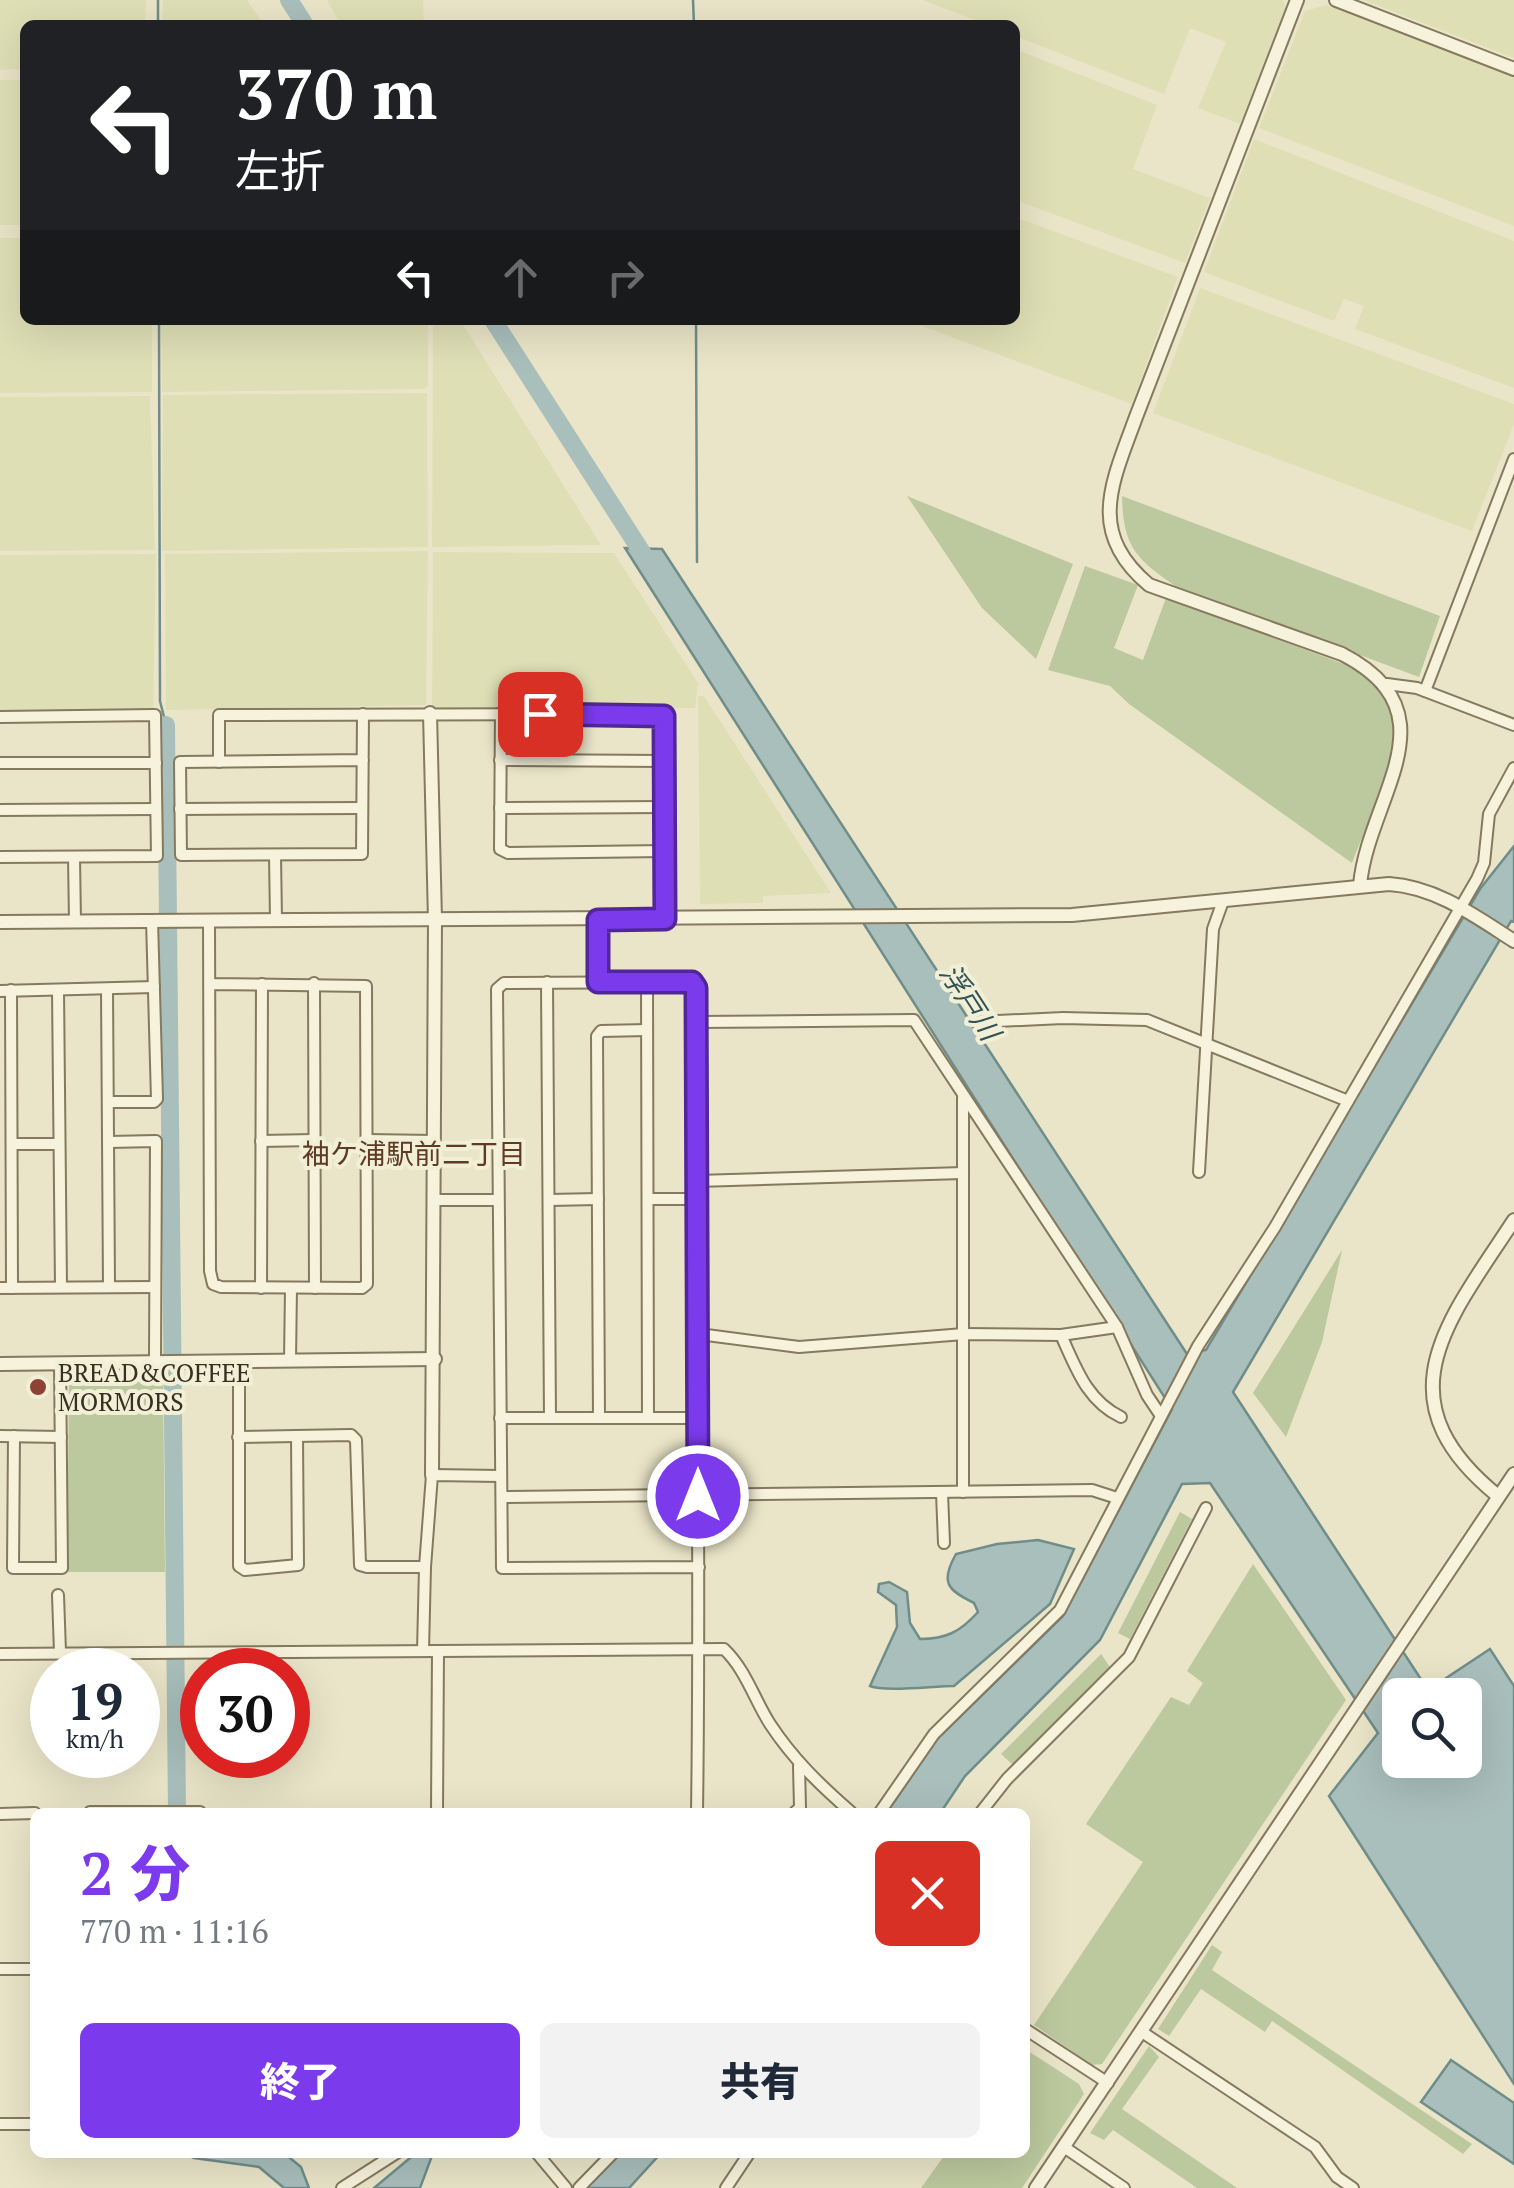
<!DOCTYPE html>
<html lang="ja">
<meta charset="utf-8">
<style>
body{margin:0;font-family:"PT Serif","Noto Sans JP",serif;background:#f2f2f3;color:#1f2937;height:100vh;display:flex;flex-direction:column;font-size:38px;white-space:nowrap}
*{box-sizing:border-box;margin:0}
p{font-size:32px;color:#747a83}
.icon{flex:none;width:55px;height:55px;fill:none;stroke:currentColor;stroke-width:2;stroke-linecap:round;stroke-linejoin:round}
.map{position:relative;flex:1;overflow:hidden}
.panel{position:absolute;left:30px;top:1808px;width:1000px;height:350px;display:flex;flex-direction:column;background:#fff;border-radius:15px;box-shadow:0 10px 40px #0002}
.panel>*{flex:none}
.top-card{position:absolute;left:20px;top:20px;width:1000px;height:305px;border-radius:15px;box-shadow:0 10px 40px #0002;background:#202124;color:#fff;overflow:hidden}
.buttons{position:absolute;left:1382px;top:1678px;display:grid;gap:20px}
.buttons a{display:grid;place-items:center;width:100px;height:100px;border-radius:15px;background:#fff;box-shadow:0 10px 40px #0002;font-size:50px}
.speed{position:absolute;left:30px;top:1648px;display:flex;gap:20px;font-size:50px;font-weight:700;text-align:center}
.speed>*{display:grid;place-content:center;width:130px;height:130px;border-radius:50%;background:#fff;box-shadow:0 10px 40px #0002;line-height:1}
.speed small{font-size:25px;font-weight:400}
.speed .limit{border:15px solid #d22;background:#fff;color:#111}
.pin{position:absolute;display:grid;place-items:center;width:85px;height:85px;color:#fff;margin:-42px;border-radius:20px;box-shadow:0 5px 15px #0006}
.me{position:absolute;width:110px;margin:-55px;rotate:0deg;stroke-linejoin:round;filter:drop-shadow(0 0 8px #0008)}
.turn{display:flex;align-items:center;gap:35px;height:210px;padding:0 50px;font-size:45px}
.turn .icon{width:130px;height:130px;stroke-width:2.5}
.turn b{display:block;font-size:70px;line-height:85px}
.lanes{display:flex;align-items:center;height:95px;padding:0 50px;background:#0003;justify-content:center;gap:50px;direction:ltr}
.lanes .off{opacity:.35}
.round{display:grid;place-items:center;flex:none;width:105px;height:105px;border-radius:15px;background:#f2f2f3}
.headline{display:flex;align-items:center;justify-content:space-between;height:170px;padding:0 50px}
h1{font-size:60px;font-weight:800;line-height:75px;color:#7c3aed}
.button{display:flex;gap:20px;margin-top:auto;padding:20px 50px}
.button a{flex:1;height:115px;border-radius:15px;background:#7c3aed;color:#fff;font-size:40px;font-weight:800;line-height:115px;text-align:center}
.button a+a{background:#f2f2f3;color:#1f2937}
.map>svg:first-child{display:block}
</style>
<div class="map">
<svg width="1514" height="2188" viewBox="0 0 1514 2188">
<rect width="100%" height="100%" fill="#eae5c8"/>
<g fill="#dfdfb6">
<polygon points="0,0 146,0 145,25 25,25 25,69 0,70"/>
<polygon points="163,0 247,0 264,25 162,25"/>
<polygon points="327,0 423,0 424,25 341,25"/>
<polygon points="923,0 1283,0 1286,8 1240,124 1198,108 1226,42 1190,28 1164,94 1015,36 1015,25 987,25"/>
<polygon points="1363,0 1514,0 1514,58"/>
<polygon points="1326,5 1514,76 1514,226 1259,128 1305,11"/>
<polygon points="1015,49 1157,105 1133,169 1210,198 1185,263 1015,200"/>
<rect x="0" y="80" width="25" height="145"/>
<polygon points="1254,139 1514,241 1514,388 1355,329 1364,306 1344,299 1334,321 1204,272"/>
<polygon points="1015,217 1178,277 1132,404 906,320 1015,320"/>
<polygon points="0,238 25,238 25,320 152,320 152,392 0,393"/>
<polygon points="1200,288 1514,404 1514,424 1472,531 1153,413"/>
<polygon points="161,320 428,320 428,385 424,389 162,392"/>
<polygon points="433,320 460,320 601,545 432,547"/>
<polygon points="427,393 428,547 162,551 163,395"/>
<polygon points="150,396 155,550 0,551 0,397"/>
<polygon points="428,551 426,705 166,710 165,554"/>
<polygon points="433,552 614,553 698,683 695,708 432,709"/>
<polygon points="156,554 153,712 0,713 0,555"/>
<polygon points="698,696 704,696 831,893 763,896 763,903 700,904"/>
</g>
<g fill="#bcc89d">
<polygon points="907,496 1073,564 1036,659 982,608"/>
<path d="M 1122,496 L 1440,616 L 1419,677 L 1175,586 C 1135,558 1123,546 1122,496 Z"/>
<path d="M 1085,566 L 1138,585 L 1114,648 L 1143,660 L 1166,598 L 1360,670 C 1375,686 1394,706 1397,729 C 1400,753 1362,836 1352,863 L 1129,704 L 1110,686 L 1048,670 Z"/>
<polygon points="1342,1250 1322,1342 1286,1437 1253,1393"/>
<polygon points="69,1377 163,1379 165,1572 67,1572"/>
<polygon points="1180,1512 1192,1519 1130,1639 1118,1633"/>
<polygon points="1253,1564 1346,1700 1102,2064 1092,2065 1034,2025 1143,1862 1086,1824 1171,1697 1189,1705 1203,1683 1187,1671"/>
<polygon points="1101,1654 1110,1667 1013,1765 1001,1754"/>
<polygon points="1212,1945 1222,1952 1212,1970 1472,2144 1463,2154 1272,2021 1265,2032 1201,1989 1169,2036 1158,2029"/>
<polygon points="1149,2046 1159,2057 1122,2109 1237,2188 1197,2188 1113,2130 1104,2140 1090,2133"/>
<polygon points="1025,2049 1079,2084 1084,2094 1022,2188 921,2188 946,2153 1025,2152"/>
</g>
<g fill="#a9bfbc" stroke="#708d8a" stroke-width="2.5" fill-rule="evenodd">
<path d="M 625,548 L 662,549 L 1187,1354 L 1206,1350 L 1480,889 L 1514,846 L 1514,922 L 1511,921 L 1233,1392 L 1428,1690 L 1490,1649 L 1514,1686 L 1514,2084 L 1329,1796 L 1378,1733 L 1210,1483 L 1182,1484 L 1100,1640 L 965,1776 L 941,1812 L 887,1812 L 937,1739 L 1063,1616 L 1172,1409 ZM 1400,1695 L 1465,1695 L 1465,1760 L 1400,1760 Z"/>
<path d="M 1038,1540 L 1074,1549 L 1050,1604 L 954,1686 C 933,1686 885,1692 870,1686 L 897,1627 L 896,1605 L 878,1592 L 879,1584 L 889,1582 L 907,1592 L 910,1623 L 920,1639 C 946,1639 960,1632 978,1612 L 974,1603 C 947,1590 940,1582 956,1554 L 997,1544 Z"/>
<polygon points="1451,2060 1514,2103 1514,2164 1421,2102"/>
<polygon points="184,2153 284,2153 301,2167 309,2188 284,2188 259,2167 194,2158"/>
<polygon points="416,2153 433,2153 420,2188 374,2188"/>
<polygon points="620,2153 661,2153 629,2188 586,2188"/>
</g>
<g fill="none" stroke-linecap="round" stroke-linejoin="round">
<g stroke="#708d8a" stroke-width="2.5">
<polyline points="158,0 158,25"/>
<polyline points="693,0 694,25"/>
<polyline points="159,320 160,701 166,725"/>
<polyline points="696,320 697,562"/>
</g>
<g stroke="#a9bfbc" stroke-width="18">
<polyline points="289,0 305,25"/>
<polyline points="493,320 652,568"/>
<polyline points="166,725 177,1812"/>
</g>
<defs>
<g id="minor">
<polyline points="1387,684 1417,688 1514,725"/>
<polyline points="1425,691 1514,459"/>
<polyline points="501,713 500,849 508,853 665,851"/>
<polyline points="0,717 155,715 157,856 0,857"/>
<polyline points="363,760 180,762 181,855 362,854 363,714"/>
<polyline points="500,760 665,761"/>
<polyline points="219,762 219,715 658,714 665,716 665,919"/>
<polyline points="0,763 156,763"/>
<polyline points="500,808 664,807"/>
<polyline points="180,809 362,808"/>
<polyline points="0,810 156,809"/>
<polyline points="275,855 276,920"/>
<polyline points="74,857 75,922"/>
<path d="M 209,920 C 209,1037 210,1154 210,1271 L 213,1284 L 221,1287 L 362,1288 L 367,1284 L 366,986 L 209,984"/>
<polyline points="547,982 550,1418"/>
<polyline points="598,982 598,920"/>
<polyline points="647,982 648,1418"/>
<polyline points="314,983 315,1288"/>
<polyline points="107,989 109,1287"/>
<polyline points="11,990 12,1288"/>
<polyline points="58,990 61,1287"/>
<polyline points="0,991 154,987"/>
<polyline points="696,1022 914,1020 1117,1327 1147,1395 1161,1416"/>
<polyline points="977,1022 1063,1018 1147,1020 1348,1101"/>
<polyline points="963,1098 963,1492"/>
<polyline points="110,1102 154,1102 157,1099 152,920"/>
<polyline points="367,1140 434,1141"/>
<polyline points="261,1141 314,1140"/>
<polyline points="109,1142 156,1141 155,1361"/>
<polyline points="12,1144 59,1144"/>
<polyline points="1199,1172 1213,929 1223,901"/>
<polyline points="697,1181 963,1173"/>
<polyline points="648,1199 697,1199"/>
<polyline points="434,1200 498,1200"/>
<polyline points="549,1200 598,1199"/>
<polyline points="0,1288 155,1287"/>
<polyline points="261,1288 262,984"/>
<polyline points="699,1334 799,1347 964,1334 1061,1335 1117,1327"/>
<path d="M 1061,1335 C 1076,1368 1087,1401 1121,1417"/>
<polyline points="290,1360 291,1288"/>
<polyline points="239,1361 239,1566 245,1570 298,1565 297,1436"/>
<polyline points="500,1418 699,1418"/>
<polyline points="599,1418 597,1036 601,1031 647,1030"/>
<polyline points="0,1436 61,1437"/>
<polyline points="14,1436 13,1568 62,1568 60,1363"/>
<polyline points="238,1437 351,1435 356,1440 360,1565 367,1567 425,1567 432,1475 500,1476"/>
<polyline points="942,1493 944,1543"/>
<polyline points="502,1497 1092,1490 1117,1498"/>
<polyline points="58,1595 60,1652"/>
<polyline points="423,1651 425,1567"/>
<path d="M 0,1654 L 724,1649 C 746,1670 754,1699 770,1724 C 793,1759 820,1785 851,1812"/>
<polyline points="90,1812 200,1812"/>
<polyline points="437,1812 438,1651"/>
<path d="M 697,1812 C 701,1537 695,1263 696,987 L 692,982 L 504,983 L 497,989 L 502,1568 L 699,1567"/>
<polyline points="795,1812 800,1808 799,1766"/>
<polyline points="880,1812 934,1734 1060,1610 1198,1346 1275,1227 1477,879 1484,863 1489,814 1514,768"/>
<polyline points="981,1812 1007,1779 1129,1657 1206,1508"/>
<polyline points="0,1814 35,1813"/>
<polyline points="0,1969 35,1969"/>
<polyline points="1025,2029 1108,2083"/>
<polyline points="1142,2032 1315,2147 1337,2177 1353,2188"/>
<polyline points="0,2124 35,2124"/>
<polyline points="1064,2147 1124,2188"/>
<polyline points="536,2152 566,2188"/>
<polyline points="342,2188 398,2152"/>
<polyline points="579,2188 614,2152"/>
<polyline points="726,2188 750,2152"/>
</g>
<g id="tertiary">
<path d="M 1297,0 L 1136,417 C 1112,483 1086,532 1149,585 L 1342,654 C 1457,713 1368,797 1360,885"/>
<polyline points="1336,0 1514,69"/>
<polyline points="430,713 435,920 432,1475"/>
<path d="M 0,922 L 1072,915 L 1389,884 C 1436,887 1475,916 1514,941"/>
<polyline points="0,1364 435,1359"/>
<path d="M 1498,1496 C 1378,1399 1448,1321 1514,1220"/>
<polyline points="1036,2188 1514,1474"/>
</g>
</defs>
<use href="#minor" stroke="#85795f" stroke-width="14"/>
<use href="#tertiary" stroke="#85795f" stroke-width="16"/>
<use href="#minor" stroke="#f6f2db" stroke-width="10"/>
<use href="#tertiary" stroke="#f6f2db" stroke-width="12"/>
</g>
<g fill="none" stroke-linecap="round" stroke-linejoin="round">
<defs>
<polyline id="route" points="540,714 664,716 665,919 598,920 598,982 692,982 696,988 698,1496"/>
</defs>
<use href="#route" stroke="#51269a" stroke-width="25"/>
<use href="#route" stroke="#7c3aed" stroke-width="18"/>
</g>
<circle fill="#8e4135" stroke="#f2efd7" stroke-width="4" cx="38" cy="1387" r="10"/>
<g text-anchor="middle" stroke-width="8" stroke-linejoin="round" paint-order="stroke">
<g font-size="25" fill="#372f21" stroke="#f2efd7" text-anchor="start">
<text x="58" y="1382">BREAD&amp;COFFEE<tspan x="58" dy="29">MORMORS</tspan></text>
</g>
<g font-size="28" font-style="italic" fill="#325255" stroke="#f2efd7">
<text transform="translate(970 1002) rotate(57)" y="10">浮戸川</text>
</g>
<g font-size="28" fill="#5f3a25" stroke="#f2efd7">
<text x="414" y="1164">袖ケ浦駅前二丁目</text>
</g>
</g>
</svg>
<div class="buttons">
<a><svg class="icon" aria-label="search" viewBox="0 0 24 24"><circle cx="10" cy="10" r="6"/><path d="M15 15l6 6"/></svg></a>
</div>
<div class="speed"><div>19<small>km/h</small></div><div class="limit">30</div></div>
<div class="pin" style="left:540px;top:714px;background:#d93025"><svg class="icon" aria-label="arrive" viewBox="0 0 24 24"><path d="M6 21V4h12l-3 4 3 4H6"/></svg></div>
<svg class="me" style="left:698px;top:1496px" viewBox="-20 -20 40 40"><circle r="17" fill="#7c3aed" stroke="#fff" stroke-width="3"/><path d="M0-11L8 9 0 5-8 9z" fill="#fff"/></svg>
<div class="top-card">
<div class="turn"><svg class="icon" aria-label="left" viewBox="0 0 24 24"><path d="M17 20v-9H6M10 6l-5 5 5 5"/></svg><div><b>370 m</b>左折</div></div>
<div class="lanes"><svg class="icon" aria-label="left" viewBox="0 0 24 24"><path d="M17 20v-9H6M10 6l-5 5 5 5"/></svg><svg class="icon off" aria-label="ahead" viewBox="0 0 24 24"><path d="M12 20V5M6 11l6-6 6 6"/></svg><svg class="icon off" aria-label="right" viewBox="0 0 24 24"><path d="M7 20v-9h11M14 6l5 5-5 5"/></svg></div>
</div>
<section class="panel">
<div class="headline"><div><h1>2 分</h1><p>770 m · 11:16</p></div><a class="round" style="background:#d93025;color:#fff"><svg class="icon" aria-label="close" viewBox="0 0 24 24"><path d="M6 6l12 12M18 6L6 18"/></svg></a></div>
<div class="button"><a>終了</a><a>共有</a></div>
</section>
</div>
